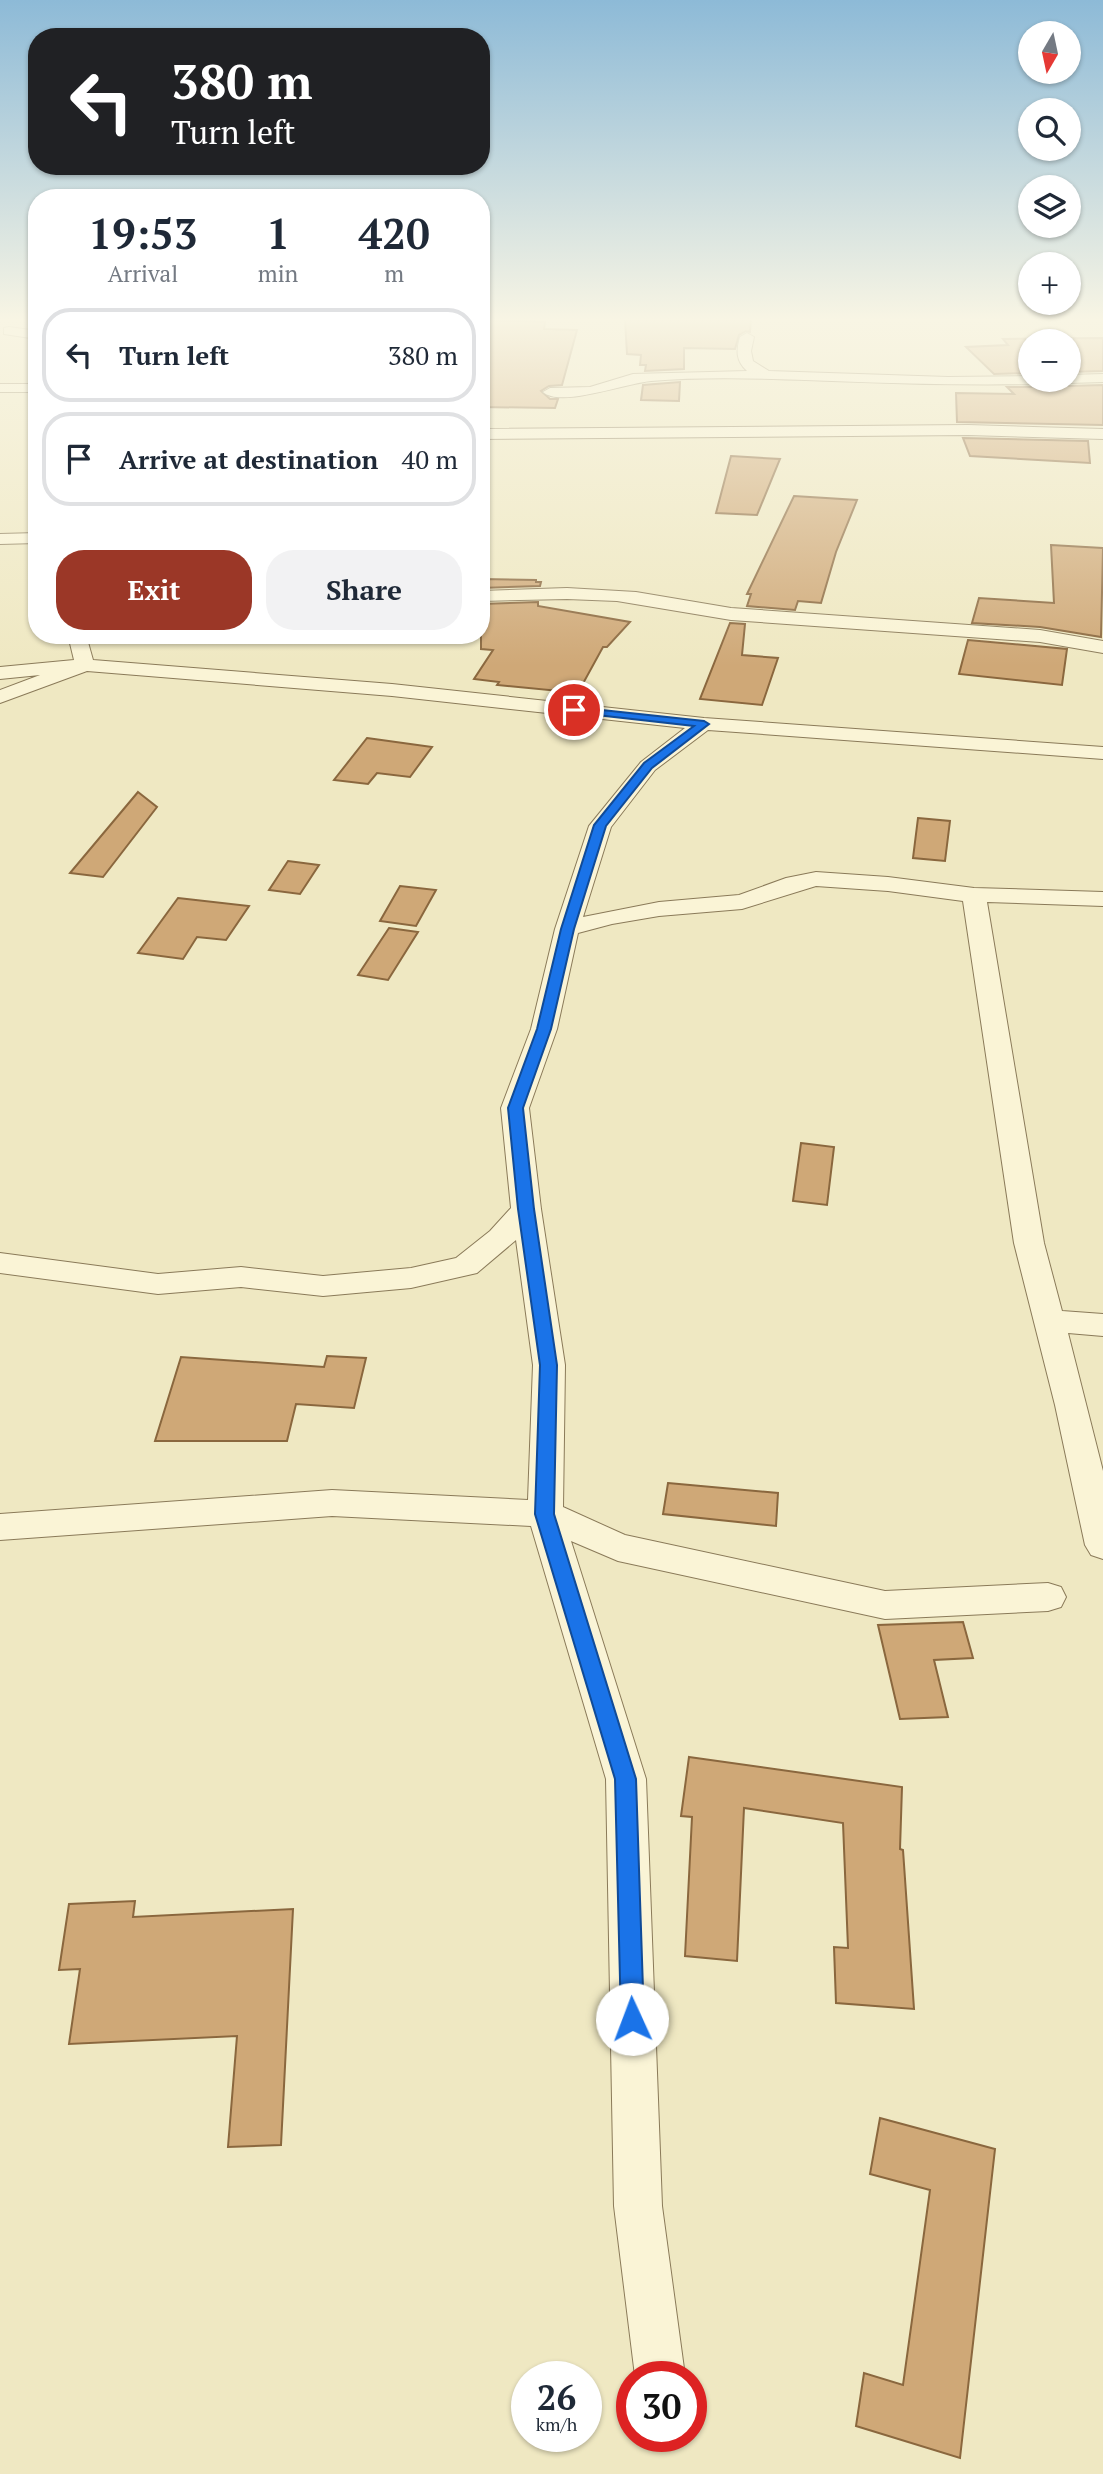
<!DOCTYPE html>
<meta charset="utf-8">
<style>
body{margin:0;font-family:"PT Serif",serif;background:#f2f2f3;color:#1f2937;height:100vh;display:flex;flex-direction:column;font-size:26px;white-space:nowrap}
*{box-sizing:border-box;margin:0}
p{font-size:23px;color:#747a83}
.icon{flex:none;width:38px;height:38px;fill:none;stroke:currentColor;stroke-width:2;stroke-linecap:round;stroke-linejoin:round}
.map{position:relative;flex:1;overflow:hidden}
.drawer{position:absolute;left:28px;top:189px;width:462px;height:455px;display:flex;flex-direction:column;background:#fff;border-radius:28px;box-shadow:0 2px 5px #0004}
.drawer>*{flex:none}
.banner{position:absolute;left:28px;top:28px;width:462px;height:147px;border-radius:28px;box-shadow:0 2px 5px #0004;background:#202124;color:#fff;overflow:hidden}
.needle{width:46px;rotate:189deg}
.controls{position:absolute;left:1018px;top:21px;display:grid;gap:14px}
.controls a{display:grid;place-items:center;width:63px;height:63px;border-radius:50%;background:#fff;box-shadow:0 2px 5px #0004;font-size:35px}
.speed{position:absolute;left:511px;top:2361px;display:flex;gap:14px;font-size:35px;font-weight:700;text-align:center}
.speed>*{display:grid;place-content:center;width:91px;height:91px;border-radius:50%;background:#fff;box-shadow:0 2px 5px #0004;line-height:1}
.speed small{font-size:18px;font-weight:400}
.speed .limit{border:10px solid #d22;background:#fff;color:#111}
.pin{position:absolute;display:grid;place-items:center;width:60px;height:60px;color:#fff;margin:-30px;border:4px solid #fff;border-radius:50%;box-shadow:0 2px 7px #0007}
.me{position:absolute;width:77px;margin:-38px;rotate:358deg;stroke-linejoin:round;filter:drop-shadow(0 0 5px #0008)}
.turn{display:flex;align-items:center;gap:24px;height:147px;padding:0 28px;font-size:32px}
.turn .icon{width:91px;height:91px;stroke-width:2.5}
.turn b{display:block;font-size:49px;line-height:60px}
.eta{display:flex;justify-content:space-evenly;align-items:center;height:119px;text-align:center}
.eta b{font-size:42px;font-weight:600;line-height:49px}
.action{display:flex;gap:14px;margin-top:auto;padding:14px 28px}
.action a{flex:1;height:80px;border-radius:28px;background:#9b3727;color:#fff;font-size:28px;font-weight:600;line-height:80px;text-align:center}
.action a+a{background:#f2f2f3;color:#1f2937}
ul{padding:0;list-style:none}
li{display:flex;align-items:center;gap:21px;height:94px;margin:0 14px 10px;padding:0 14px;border:4px solid #e0e1e3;border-radius:28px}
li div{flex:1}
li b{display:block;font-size:26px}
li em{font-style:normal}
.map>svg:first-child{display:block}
</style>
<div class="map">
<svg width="1103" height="2474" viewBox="0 0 1103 2474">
<rect width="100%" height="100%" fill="#efe8c2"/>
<g fill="#cfa877" stroke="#8a673e" stroke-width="2">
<polygon points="625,319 751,319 750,332 746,331 739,335 735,349 684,348 684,369 645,371 646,365 640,365 641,355 627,354"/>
<polygon points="481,320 545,322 544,329 577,330 562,385 549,386 541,391 550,399 558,399 555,408 481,407"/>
<polygon points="1103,338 1103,371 1069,372 1069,341 1031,341 1031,373 994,374 966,347 1008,345 1003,339"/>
<polygon points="1048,380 1060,380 1069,386 1103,385 1103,425 957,422 956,393 1014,394 1007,387 1039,387"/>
<polygon points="680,382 679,401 641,400 643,385"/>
<polygon points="963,438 1088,441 1090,463 970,456"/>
<polygon points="731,456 780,459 757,515 716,513"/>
<polygon points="794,496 857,500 836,552 821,603 798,601 795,610 747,606 751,594 747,594"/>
<polygon points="1051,545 1103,548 1101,637 1040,627 972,623 979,598 1054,603"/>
<polygon points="481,579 536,580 536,582 541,582 540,586 481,588"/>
<polygon points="538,602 538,606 630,622 607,647 603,647 580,689 561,687 559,691 497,685 499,682 474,679 493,650 481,649 481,604"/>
<polygon points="730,623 745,624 742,655 778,658 762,705 700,699"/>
<polygon points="968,640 1067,649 1062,685 959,674"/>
<polygon points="367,738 432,747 410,777 377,773 368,784 334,780"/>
<polygon points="138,792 157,807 103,877 70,873"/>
<polygon points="918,818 950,821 945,861 913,858"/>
<polygon points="288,861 319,865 300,894 269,890"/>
<polygon points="400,886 436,890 416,926 380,921"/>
<polygon points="178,898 249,906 226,940 197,937 183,959 138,953"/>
<polygon points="389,928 418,932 388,980 358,975"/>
<polygon points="801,1143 834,1147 827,1205 793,1201"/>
<polygon points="327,1356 366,1358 354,1408 296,1404 287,1441 155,1441 181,1357 324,1367"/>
<polygon points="668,1483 778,1493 776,1526 663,1514"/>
<polygon points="963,1622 973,1658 934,1660 948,1717 900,1719 878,1625"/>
<polygon points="689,1757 902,1787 900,1849 903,1850 914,2009 836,2003 834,1947 848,1948 843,1823 744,1808 737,1961 685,1956 692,1817 681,1816"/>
<polygon points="135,1901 133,1917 293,1909 281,2145 228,2147 237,2036 69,2044 80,1969 59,1970 69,1904"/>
<polygon points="880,2118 995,2149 960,2458 856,2426 864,2373 903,2385 930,2190 870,2174"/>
</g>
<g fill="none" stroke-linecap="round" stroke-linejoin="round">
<defs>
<g id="street">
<polygon points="9,327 37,331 37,339 4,334 4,328"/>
<path d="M 747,333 L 754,337 L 751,351 L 753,361 L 769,371 L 948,377 L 1031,376 L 1031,380 L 1046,380 L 1039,384 C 970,385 901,384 832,381 C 772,379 710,376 651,381 C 627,383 560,408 543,392 L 550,388 L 590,387 L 633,374 L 747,371 C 736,361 736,351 740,337 Z"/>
<polygon points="1103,374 1103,382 1069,383 1062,380 1069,380 1069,375"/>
<rect x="0" y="384" width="37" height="8"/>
<polygon points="968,425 1103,429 1103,439 968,435 481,439 481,429"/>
<polygon points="37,533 37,543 0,544 0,534"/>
<polygon points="567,588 636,592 731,608 1040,630 1103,641 1103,653 1040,642 731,620 617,601 567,599 481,601 481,591"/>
<polygon points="68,635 86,635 93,660 392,684 704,718 1103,747 1103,759 708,730 655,770 611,827 583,917 659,902 739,895 786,878 816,872 888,877 974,888 1103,892 1103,906 987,902 1044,1243 1062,1311 1103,1314 1103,1336 1068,1333 1103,1471 1103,1559 1091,1555 1085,1545 1055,1405 1014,1243 963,901 888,891 816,886 742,909 659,916 612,924 578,933 557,1029 529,1108 541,1209 565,1365 563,1507 625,1535 885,1591 1048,1583 1061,1587 1066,1597 1061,1607 1048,1611 885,1619 618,1561 571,1541 646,1779 662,2206 685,2376 635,2376 614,2206 606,1779 531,1526 332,1516 0,1540 0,1514 332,1490 528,1500 533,1365 516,1240 477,1273 411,1288 323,1296 241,1287 158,1294 0,1273 0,1253 158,1274 241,1267 323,1276 411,1268 456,1258 490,1231 511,1208 501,1108 531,1029 555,929 589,826 641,762 685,728 392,696 87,671 0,703 0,690 40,675 0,679 0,667 74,660"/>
</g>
</defs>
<use href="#street" stroke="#8a7a59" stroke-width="2"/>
<use href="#street" fill="#faf4d6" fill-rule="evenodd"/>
</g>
<linearGradient id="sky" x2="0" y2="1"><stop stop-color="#8dbad7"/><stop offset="0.48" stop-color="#f8f5e4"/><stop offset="1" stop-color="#f8f5e4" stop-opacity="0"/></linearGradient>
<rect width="1103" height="666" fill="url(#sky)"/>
<polygon fill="#1a73e8" stroke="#114b97" stroke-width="2" points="574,707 704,721 709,724 652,768 606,826 574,929 551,1029 523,1108 534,1209 557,1365 554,1514 636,1779 644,2019 641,2027 632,2030 624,2027 621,2019 615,1779 535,1514 540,1365 518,1209 508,1108 537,1029 561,929 594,825 644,763 694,726 570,712 568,710"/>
</svg>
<div class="controls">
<a><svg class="needle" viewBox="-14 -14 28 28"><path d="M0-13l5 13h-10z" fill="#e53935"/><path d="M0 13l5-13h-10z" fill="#747a83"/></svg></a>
<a><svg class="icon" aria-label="search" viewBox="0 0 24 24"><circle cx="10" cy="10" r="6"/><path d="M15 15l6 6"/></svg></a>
<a><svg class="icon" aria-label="layers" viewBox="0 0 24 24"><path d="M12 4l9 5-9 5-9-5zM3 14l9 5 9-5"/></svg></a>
<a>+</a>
<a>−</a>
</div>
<div class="speed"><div>26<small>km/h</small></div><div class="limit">30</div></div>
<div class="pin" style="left:574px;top:710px;background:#d93025"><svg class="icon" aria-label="arrive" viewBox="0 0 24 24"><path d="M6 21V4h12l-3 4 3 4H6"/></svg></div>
<svg class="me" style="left:632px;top:2019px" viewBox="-20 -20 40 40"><circle r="19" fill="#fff"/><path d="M0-13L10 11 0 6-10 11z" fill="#1a73e8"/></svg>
<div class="banner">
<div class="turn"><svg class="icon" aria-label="left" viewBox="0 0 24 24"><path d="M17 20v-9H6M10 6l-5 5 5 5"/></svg><div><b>380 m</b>Turn left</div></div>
</div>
<section class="drawer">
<div class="eta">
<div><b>19:53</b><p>Arrival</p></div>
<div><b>1</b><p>min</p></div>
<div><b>420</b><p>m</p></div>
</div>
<ul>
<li><svg class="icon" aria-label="left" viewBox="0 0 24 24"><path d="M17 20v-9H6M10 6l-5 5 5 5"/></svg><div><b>Turn left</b></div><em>380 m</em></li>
<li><svg class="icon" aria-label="arrive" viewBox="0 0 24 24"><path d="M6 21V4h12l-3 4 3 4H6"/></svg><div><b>Arrive at destination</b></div><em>40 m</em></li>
</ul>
<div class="action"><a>Exit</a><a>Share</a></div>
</section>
</div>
